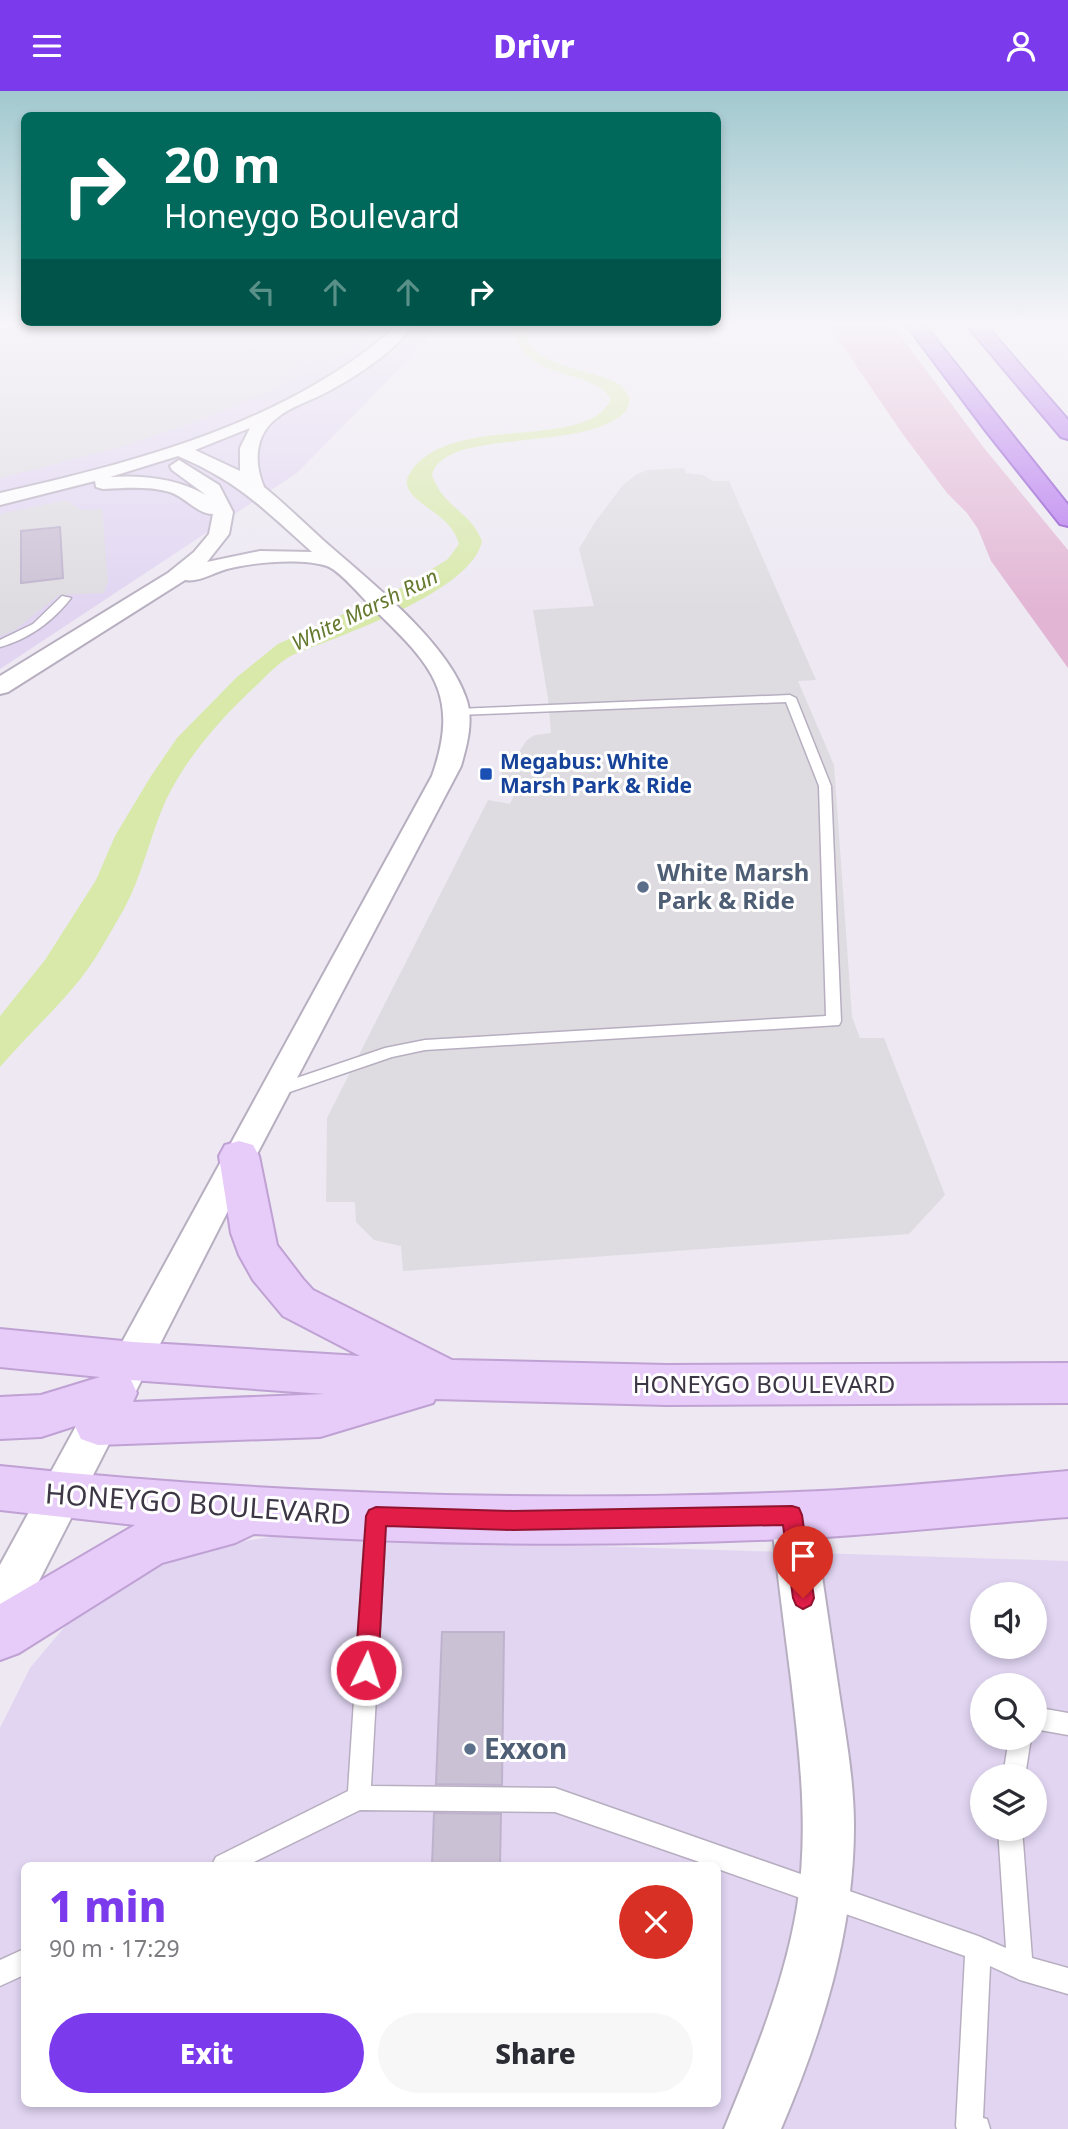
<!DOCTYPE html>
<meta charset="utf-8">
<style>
body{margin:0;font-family:"Noto Sans",sans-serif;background:#f7f7f7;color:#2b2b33;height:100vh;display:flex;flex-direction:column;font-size:26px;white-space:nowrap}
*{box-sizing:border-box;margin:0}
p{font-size:23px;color:#7c7c81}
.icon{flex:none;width:38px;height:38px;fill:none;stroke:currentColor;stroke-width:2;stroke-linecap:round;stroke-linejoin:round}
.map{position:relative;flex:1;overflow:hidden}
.sheet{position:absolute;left:21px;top:1771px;width:700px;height:245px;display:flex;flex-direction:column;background:#fff;border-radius:10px;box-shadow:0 4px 10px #0003}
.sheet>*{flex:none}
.banner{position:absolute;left:21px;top:21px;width:700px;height:214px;border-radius:10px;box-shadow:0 4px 10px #0003;background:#00695c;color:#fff;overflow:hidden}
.controls{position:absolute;left:970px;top:1491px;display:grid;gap:14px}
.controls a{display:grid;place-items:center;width:77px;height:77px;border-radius:50%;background:#fff;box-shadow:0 4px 10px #0003;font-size:35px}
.pin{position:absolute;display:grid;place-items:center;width:60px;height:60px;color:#fff;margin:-72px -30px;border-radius:50% 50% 50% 0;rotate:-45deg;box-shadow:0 0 7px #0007}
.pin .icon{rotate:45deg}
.me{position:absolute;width:77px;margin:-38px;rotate:4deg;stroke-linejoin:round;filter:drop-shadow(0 0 5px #0008)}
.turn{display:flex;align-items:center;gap:24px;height:147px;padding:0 28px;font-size:32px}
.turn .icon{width:91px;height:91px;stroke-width:2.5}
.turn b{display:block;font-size:49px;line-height:60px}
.lanes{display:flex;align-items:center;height:66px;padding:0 28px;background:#0003;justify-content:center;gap:35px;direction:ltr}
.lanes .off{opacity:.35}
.round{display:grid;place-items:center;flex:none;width:74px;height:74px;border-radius:37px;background:#f7f7f7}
.headline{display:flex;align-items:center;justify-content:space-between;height:119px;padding:0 28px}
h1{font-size:42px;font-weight:800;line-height:52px;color:#7c3aed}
.button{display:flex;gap:14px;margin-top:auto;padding:14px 28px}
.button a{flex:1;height:80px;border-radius:42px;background:#7c3aed;color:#fff;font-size:28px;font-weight:800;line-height:80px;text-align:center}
.button a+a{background:#f7f7f7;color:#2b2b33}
header{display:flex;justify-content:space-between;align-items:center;height:91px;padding:0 28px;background:#7c3aed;color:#fff;font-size:32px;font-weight:800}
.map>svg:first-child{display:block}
</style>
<header><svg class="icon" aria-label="menu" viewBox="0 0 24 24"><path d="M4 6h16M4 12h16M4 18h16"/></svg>Drivr<svg class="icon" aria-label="person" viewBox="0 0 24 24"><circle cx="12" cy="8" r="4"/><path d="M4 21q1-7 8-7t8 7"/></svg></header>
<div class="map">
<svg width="1068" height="2038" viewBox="0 0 1068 2038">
<rect width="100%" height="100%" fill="#ede8f2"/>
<g fill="#e1d5f2" fill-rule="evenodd">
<polygon points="0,232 444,232 297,382 0,578"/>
<path d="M 277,1445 L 1068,1470 L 1068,2038 L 0,2038 L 0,1637 L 30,1577 L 67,1533 L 129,1486 L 224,1453 ZM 982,1503 L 1034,1503 L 1034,1556 L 982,1556 ZM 982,1594 L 1034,1594 L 1034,1647 L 982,1647 ZM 982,1685 L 1034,1685 L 1034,1738 L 982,1738 ZM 24,1774 L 718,1774 L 718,2012 L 24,2012 Z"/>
</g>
<polygon fill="#e2b5d4" points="827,232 891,232 984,357 1068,459 1068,577 991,470 978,438 967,422 947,402 902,342"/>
<g fill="#dedce1">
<polygon points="39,232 378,232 357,253 330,271 304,269 287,282 299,284 270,300 208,326 121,356 0,387 0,247"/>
<polygon points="684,377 686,382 703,384 713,390 729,390 816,589 798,590 834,674 852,926 860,947 884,947 945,1104 909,1143 403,1180 401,1155 374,1149 356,1131 355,1111 326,1111 327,1027 488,709 510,713 516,700 503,697 500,667 517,664 527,649 535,644 551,642 548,607 533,519 594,515 579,458 595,431 623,394 637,383 648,379"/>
<polygon points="66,409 81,419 102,418 108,490 104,502 59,504 15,539 0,545 0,423"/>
</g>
<path fill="#d8e9aa" d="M 516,232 L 532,232 L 526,237 C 521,276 599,278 620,294 C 624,297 627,303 630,307 L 627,319 C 589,363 443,335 432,384 C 444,418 469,418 482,450 C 472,501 339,545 295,563 C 281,569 269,582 258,593 C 223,625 187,665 166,709 C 150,744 143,783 124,818 C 108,845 93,875 72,898 C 49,925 23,949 0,976 L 0,925 L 45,869 L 96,789 L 115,745 L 151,685 L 177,647 L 237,586 L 278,553 L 405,495 L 448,468 L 459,453 C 451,422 411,414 407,394 C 406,387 410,381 415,375 C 461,323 588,360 611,308 C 595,281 546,288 524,261 C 520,256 517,247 514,241 Z"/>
<g fill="#cbc1d5" stroke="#beb2cd" stroke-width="2">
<polygon points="60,436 63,487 21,492 21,440"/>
<polygon points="442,1541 504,1541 502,1694 436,1693"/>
<polygon points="434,1722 501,1723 500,1774 432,1774"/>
</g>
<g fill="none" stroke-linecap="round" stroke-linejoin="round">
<defs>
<g id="lane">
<polygon points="9,232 21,232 0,239 0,235"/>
<path d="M 62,505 L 71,507 C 53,530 29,548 0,556 L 0,549 L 33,533 Z"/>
<polygon points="790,604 796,607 831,695 841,930 839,934 425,959 392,966 275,1006 270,1004 267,1000 270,996 385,957 425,949 826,925 819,695 786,611 457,624 451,621 457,618"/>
<polygon points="376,1419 383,1421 386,1428 371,1695 555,1697 978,1845 1006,1857 998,1738 1022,1738 1032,1867 1068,1877 1068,1903 1020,1889 990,1875 983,2027 987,2028 990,2038 957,2038 956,2035 965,1865 718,1778 718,1774 708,1774 555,1721 360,1719 248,1774 212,1774 216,1766 348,1700 366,1428 369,1421"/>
<polygon points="1034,1616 1068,1622 1068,1644 1034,1638"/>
<polygon points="1009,1647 1031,1647 1025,1685 1003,1685"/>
<polygon points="24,1858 24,1884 0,1895 0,1869"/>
</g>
<g id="street">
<path d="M 400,232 L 416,232 C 393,261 358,285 325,302 C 310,310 290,316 277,327 C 254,344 254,373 264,396 C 285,413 304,432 324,450 C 368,489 447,550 466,607 C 474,629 467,654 461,675 L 256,1065 L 16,1535 L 0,1541 L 0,1474 L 432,685 C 462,600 429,572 370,514 C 361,505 339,479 327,475 C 302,467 256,471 231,477 C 216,480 199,492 185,489 L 8,601 L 0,603 L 0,585 L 168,482 L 194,461 L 209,443 L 213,423 C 199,424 185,406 170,401 C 149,395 125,397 103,398 L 96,396 L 95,390 L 0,414 L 0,402 C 140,370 291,331 400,232 ZM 250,337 L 240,357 L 240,380 L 195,359 ZM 178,365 C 239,391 264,418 312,461 L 260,460 L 207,471 L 229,443 L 233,421 L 219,394 L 179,369 L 170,375 L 172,379 L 206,404 C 176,387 143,384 110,386 Z"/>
<path d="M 792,1404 L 807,1410 L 813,1424 C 821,1478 829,1533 837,1587 C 844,1636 854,1685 854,1735 C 854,1841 822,1942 781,2038 L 724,2038 C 754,1965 784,1894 797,1816 C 809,1739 800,1665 791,1588 C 784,1533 777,1479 771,1424 L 777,1410 Z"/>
</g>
<g id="secondary">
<path d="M 239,1050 L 253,1054 L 259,1065 L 277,1154 L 303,1188 L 313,1199 L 452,1269 L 667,1274 L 1068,1272 L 1068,1312 L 667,1314 L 435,1308 L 433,1312 L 320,1346 L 98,1354 L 81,1348 L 75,1335 L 41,1346 L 0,1348 L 0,1306 L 41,1304 L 100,1286 L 0,1276 L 0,1238 L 133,1251 L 360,1265 L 283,1225 L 253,1189 L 239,1164 L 231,1142 L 219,1065 L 225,1054 ZM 131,1289 L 325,1303 L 133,1311 L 137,1302 Z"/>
<path d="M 0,1375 C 273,1404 547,1412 821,1400 C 904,1396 986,1387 1068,1380 L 1068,1426 C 987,1432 906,1441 825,1446 C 635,1456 444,1455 254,1443 L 235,1452 L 162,1472 L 19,1562 L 0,1569 L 0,1513 L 135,1434 L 0,1419 Z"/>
</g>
<g id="highway">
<polygon points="905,232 923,232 1068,414 1068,435 1060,433 986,340"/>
<polygon points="965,232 984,232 1068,329 1068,348 1061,346"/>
</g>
</defs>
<use href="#lane" stroke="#b7aec0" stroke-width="3"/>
<use href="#street" stroke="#b7aec0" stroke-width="4"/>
<use href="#secondary" stroke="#bfa1d3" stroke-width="4"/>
<use href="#highway" stroke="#8847cd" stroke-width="4"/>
<use href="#lane" fill="#fff" fill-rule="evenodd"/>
<use href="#street" fill="#fff" fill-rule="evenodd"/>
<use href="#secondary" fill="#e7cbf9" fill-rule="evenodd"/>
<use href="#highway" fill="#b576ef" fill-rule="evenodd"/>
</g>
<linearGradient id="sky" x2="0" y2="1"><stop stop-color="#a1c9cf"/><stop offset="0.45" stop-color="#f7f5f9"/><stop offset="1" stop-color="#f7f5f9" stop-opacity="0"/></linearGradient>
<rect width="1068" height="518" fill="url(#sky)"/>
<polygon fill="#e11d48" stroke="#92132f" stroke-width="2" points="792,1415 799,1417 802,1424 814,1507 811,1514 803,1518 796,1514 793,1507 783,1434 513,1439 386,1435 378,1579 374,1587 366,1590 359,1587 355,1579 366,1425 369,1419 376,1416 513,1420"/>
<rect fill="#1a4fb4" stroke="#fff" stroke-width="2.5" x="479" y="676" width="14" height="14" rx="3.5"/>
<g fill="#5c6f8a" stroke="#fff" stroke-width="2.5">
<circle cx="643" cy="796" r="7"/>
<circle cx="470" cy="1658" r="7"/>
</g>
<g text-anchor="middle" stroke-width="6" stroke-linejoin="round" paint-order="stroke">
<g font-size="21" font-style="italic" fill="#64792e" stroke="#fff">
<text transform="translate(365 519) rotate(-26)" y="7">White Marsh Run</text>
</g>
<g font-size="21" font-weight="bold" fill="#164399" stroke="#fff" text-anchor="start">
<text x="500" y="678">Megabus: White<tspan x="500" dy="24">Marsh Park &amp; Ride</tspan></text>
</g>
<g font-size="24" font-weight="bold" fill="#4e5e75" stroke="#fff" text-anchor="start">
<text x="657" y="790">White Marsh<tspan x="657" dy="28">Park &amp; Ride</tspan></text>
</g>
<g font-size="24" fill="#3d3745" stroke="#fff">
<text x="764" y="1302">HONEYGO BOULEVARD</text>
</g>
<g font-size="28" fill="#3d3745" stroke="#fff">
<text transform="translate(198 1413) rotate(4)" y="10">HONEYGO BOULEVARD</text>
</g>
<g font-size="28" font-weight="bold" fill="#4e5e75" stroke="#fff" text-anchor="start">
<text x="484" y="1668">Exxon</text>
</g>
</g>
</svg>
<div class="controls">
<a><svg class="icon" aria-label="sound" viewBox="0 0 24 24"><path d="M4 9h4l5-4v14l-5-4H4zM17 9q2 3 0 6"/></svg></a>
<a><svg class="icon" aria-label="search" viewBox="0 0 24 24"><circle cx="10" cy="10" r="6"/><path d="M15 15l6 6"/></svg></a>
<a><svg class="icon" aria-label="layers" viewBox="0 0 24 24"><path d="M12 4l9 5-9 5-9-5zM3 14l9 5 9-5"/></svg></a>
</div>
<div class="pin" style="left:803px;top:1507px;background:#d93025"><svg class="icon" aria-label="arrive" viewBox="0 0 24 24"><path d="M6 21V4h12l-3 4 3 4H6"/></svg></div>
<svg class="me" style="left:366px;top:1579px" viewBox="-20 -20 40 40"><circle r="17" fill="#e11d48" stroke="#fff" stroke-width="3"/><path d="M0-11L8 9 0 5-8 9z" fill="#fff"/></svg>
<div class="banner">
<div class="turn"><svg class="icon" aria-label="right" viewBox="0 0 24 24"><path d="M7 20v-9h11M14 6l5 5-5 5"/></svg><div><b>20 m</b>Honeygo Boulevard</div></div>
<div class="lanes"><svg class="icon off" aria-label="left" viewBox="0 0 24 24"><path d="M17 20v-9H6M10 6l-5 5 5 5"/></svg><svg class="icon off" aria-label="ahead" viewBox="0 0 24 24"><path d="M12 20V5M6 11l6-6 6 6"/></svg><svg class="icon off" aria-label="ahead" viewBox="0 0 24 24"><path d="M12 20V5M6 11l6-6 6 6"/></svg><svg class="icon" aria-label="right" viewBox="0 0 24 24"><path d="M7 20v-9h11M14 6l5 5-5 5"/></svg></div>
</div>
<section class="sheet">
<div class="headline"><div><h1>1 min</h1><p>90 m · 17:29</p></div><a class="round" style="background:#d93025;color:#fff"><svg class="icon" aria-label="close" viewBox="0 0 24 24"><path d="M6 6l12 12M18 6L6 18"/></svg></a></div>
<div class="button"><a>Exit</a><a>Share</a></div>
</section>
</div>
